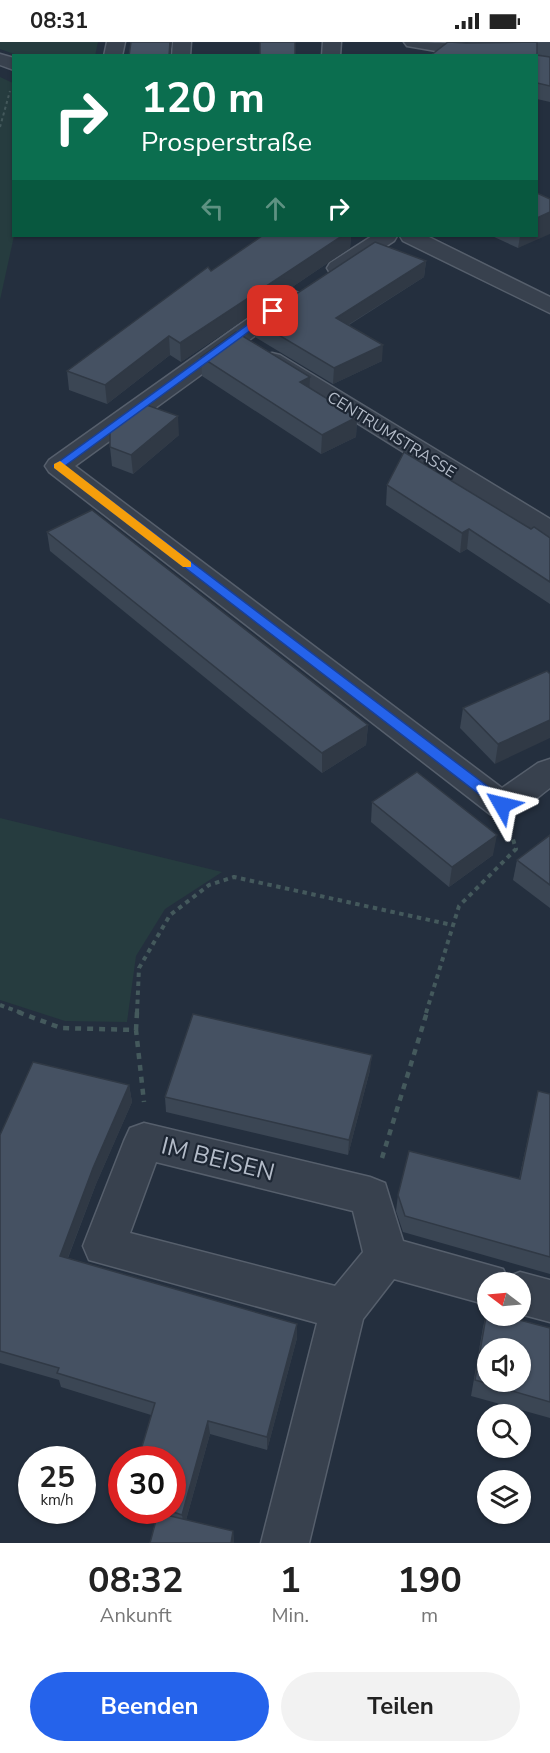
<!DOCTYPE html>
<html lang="de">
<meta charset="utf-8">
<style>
body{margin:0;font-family:"Nunito Sans",sans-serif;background:#f2f2f2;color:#222;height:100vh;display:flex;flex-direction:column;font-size:22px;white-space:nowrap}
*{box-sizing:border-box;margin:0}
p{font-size:20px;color:#767676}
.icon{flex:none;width:33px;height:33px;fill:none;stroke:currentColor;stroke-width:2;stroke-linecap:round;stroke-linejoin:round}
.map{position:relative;height:1501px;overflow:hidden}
.drawer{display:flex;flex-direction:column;background:#fff;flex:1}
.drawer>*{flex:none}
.hud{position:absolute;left:12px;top:12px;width:526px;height:183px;border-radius:0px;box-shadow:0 2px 4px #0004;background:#0b6e4f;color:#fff;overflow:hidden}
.needle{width:39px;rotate:286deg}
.tools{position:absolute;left:477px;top:1230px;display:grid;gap:12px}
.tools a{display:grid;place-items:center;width:54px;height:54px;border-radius:50%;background:#fff;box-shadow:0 2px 4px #0004;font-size:30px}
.speed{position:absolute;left:18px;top:1404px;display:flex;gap:12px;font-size:30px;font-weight:700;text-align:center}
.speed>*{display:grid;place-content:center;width:78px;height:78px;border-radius:50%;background:#fff;box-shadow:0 2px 4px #0004;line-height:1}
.speed small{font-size:15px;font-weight:400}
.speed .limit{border:9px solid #d22;background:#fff;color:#111}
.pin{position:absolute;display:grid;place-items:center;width:51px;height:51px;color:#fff;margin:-26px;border-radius:12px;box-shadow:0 3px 9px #0006}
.me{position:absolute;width:66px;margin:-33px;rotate:307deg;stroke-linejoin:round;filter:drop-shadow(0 0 4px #0008)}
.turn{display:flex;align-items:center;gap:21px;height:126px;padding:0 30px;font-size:27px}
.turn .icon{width:78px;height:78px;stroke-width:2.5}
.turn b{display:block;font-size:42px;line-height:51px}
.lanes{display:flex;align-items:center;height:57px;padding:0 30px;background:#0003;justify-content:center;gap:30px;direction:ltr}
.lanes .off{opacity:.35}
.eta{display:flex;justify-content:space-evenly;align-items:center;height:102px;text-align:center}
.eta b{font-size:36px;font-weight:700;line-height:42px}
.cta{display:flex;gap:12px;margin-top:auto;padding:12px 30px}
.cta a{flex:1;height:69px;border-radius:36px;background:#2563eb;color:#fff;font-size:24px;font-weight:700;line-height:69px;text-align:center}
.cta a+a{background:#f2f2f2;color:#222}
.status{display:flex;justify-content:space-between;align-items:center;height:42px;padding:0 30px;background:#fff;direction:ltr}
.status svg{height:16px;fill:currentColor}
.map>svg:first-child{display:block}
</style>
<div class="status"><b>08:31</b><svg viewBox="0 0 49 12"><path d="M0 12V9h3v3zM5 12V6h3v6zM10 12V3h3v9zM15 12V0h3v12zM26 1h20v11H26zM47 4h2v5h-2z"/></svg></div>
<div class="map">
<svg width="550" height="1501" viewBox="0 0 550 1501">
<rect width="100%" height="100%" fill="#242f3e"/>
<g fill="#263c3f">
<polygon points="0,0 98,0 95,14 17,13 0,7"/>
<polygon points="0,35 13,41 14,194 0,258"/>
<polygon points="0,776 222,830 165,867 136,914 127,980 65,979 0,958"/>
</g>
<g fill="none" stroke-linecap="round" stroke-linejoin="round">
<defs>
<g id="minor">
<polygon points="107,0 125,0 122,14 104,14"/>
<polygon points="173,0 191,0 190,14 172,14"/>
<polygon points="323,0 341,0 340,14 322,14"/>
<path d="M 404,0 C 423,0 499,1 510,14 L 465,14 L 413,5 L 407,4 Z"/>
<polygon points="0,12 14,16 14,28 0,23"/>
<polygon points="372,194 397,194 394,199 346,231 338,233 330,231 327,226 330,221"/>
<polygon points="400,194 427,194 550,255 550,271 403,199"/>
<path d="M 292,249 L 300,251 L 303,256 L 300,261 L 75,424 L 502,746 L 538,721 L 550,717 L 550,746 C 532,759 514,779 490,772 L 49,430 L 45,424 L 49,418 L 284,251 Z"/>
<polygon points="272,311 280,313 550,477 550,497 540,495 264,323 260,318 264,313"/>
<path d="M 144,1081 L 370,1135 L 385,1141 L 403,1199 L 503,1227 L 507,1235 L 520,1230 L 550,1238 L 550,1280 L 520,1272 L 520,1240 L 488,1240 L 488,1263 L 394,1237 L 363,1277 L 309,1501 L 261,1501 L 317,1281 L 89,1218 L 83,1204 L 124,1099 L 130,1086 ZM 156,1120 L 353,1169 L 363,1210 L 335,1244 L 130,1191 Z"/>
</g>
</defs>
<use href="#minor" stroke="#565f6c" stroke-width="3"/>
<polyline stroke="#44595c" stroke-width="2" stroke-dasharray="3 3" stroke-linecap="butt" points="0,85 10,49"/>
<g stroke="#44595c" stroke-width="4" stroke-dasharray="4.5 4.5" stroke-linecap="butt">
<polyline points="0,963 22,971"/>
<polyline points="137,971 139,926 170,873 209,843 234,835 452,883"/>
<polyline points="426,971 459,864 516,807 512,794"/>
</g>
<g stroke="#44595c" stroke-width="4.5" stroke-dasharray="6 6" stroke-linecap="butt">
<polyline points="18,970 61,986 136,988 144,1060"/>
<polyline points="136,988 137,970"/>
<polyline points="382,1116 427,970"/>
</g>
<use href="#minor" fill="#38414e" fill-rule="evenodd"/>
</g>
<g fill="#3b4654">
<polygon points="467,0 550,0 550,60 537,57 537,14"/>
<polygon points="259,194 351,194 350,206 181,320 170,313 107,362 69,348 67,329 259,196"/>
<polygon points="492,194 537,194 518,206"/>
<polygon points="426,219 424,235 349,283 382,319 333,342 255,295 255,279"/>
<polygon points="201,315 310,335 309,346 357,375 356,395 321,412 202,334"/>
<polygon points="179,393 133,432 112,424 110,405"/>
<polygon points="387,443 531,487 550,496 550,562 467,507 460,511 386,463"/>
<polygon points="47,490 368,683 366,703 322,731 50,509"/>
<polygon points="547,629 495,722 460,686 463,666"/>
<polygon points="372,760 493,813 449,845 371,780"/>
<polygon points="550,793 550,866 513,838 517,818"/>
<polygon points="370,1028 348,1113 166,1070 165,1055"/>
<polygon points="129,1043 132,1060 96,1142 68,1216 297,1282 297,1296 267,1408 210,1392 186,1478 233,1489 234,1501 150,1501 156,1477 131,1468 172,1468 151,1373 61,1345 59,1338 0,1321 0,1093"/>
<polygon points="538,1049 550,1052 550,1232 403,1190 396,1169 398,1153 519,1137"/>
<polygon points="487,1269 550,1286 550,1376 471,1354 483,1285"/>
</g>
<g fill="#303945">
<polygon points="170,0 172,0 170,14 169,14"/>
<polygon points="550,170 550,192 518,206 520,194 537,194 537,176"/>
<polygon points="342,194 351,194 350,206 181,320 180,301"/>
<polygon points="426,219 424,235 335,291 336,276"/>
<polygon points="169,294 170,313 107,362 105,343"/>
<polygon points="383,303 382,319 333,342 334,326"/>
<polygon points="310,335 309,354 300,340"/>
<polygon points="178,374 179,393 133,432 131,413"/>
<polygon points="357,375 356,395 321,412 322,393"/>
<polygon points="469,487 467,507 460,511 462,491"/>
<polygon points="550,678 550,696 495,722 498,702"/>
<polygon points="368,683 366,703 322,731 322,711"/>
<polygon points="497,793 493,813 449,845 452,825"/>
<polygon points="372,1013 370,1028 348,1113 349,1098"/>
<polygon points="129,1043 132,1060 96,1142 63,1228 60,1214 93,1126"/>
<polygon points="297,1282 297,1296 267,1408 267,1395"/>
<polygon points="208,1379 210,1392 184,1485 182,1473"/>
<polygon points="233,1489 234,1501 231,1501"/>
</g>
<g fill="#455162" stroke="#303945" stroke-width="1.5" fill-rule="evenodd">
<polygon points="131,0 170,0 169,14 129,14"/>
<rect x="260" y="0" width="35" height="14"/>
<polygon points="448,0 466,1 537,0 537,13 550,15 550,44 537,41 537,14 430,14"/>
<polygon points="537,151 550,157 550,170 537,176"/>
<polygon points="262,194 342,194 180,301 169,294 105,343 67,329 208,225 211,229"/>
<polygon points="375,200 426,219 336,276 383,303 334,326 255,279"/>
<polygon points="236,290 310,335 300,340 357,375 322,393 201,315"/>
<polygon points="141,361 178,374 131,413 110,405 110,386"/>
<polygon points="404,410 531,487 534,485 550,496 550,540 469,487 462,491 387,443"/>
<polygon points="92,468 368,683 322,711 47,490"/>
<polygon points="547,629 550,632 550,678 498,702 463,666"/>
<polygon points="417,730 497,793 452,825 372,760"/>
<polygon points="550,793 550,843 517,818"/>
<polygon points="193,972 372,1013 349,1098 165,1055"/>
<polygon points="33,1020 129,1043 93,1126 60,1214 297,1282 267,1395 208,1379 182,1473 167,1468 172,1468 172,1418 138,1418 155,1361 57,1331 59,1326 0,1309 0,1093"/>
<polygon points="538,1049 550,1052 550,1215 405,1174 398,1153 409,1109 520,1137"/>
<path d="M 487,1269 L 488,1274 L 504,1274 L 550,1286 L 550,1360 L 475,1338 ZM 488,1306 L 520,1306 L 520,1340 L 488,1340 Z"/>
<polygon points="158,1471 233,1489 231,1501 150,1501"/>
</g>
<polygon fill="#2563eb" stroke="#184099" stroke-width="1.5" points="269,267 277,269 65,424 507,759 509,763 507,766 497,766 53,424"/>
<polygon fill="#f59e0b" points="60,419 191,520 191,525 183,525 54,426 54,422"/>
<g text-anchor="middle" stroke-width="4.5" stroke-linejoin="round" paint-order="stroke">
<g font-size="16" fill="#b4bcc9" stroke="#1d2633">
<text transform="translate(392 392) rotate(32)" y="6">CENTRUMSTRASSE</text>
</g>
<g font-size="24" fill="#b4bcc9" stroke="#1d2633">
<text transform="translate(218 1117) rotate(14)" y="8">IM BEISEN</text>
</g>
</g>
</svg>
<div class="tools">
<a><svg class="needle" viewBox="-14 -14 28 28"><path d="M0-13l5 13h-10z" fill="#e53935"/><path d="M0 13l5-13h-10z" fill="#767676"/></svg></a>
<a><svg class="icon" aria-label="sound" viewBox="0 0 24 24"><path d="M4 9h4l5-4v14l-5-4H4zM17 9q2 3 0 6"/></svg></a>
<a><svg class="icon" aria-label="search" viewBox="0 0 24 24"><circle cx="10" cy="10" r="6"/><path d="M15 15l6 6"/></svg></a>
<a><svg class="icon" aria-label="layers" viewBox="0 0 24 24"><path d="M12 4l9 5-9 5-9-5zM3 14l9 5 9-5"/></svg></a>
</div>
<div class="speed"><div>25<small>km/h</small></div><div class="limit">30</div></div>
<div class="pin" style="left:273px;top:269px;background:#d93025"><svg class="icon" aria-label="arrive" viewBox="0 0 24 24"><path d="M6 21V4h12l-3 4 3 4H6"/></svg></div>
<svg class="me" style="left:502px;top:763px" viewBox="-20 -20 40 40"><path d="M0-17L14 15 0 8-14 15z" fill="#2563eb" stroke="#fff" stroke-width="4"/></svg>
<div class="hud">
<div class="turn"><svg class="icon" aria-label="right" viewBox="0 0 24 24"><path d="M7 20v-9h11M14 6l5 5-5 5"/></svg><div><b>120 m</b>Prosperstraße</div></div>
<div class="lanes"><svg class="icon off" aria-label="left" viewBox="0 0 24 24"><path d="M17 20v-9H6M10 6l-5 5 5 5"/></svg><svg class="icon off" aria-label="ahead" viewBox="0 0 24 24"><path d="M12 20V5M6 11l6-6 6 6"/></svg><svg class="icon" aria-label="right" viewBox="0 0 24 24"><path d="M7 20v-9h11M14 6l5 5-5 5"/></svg></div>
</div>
</div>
<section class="drawer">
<div class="eta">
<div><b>08:32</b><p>Ankunft</p></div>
<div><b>1</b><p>Min.</p></div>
<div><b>190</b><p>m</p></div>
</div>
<div class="cta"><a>Beenden</a><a>Teilen</a></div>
</section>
